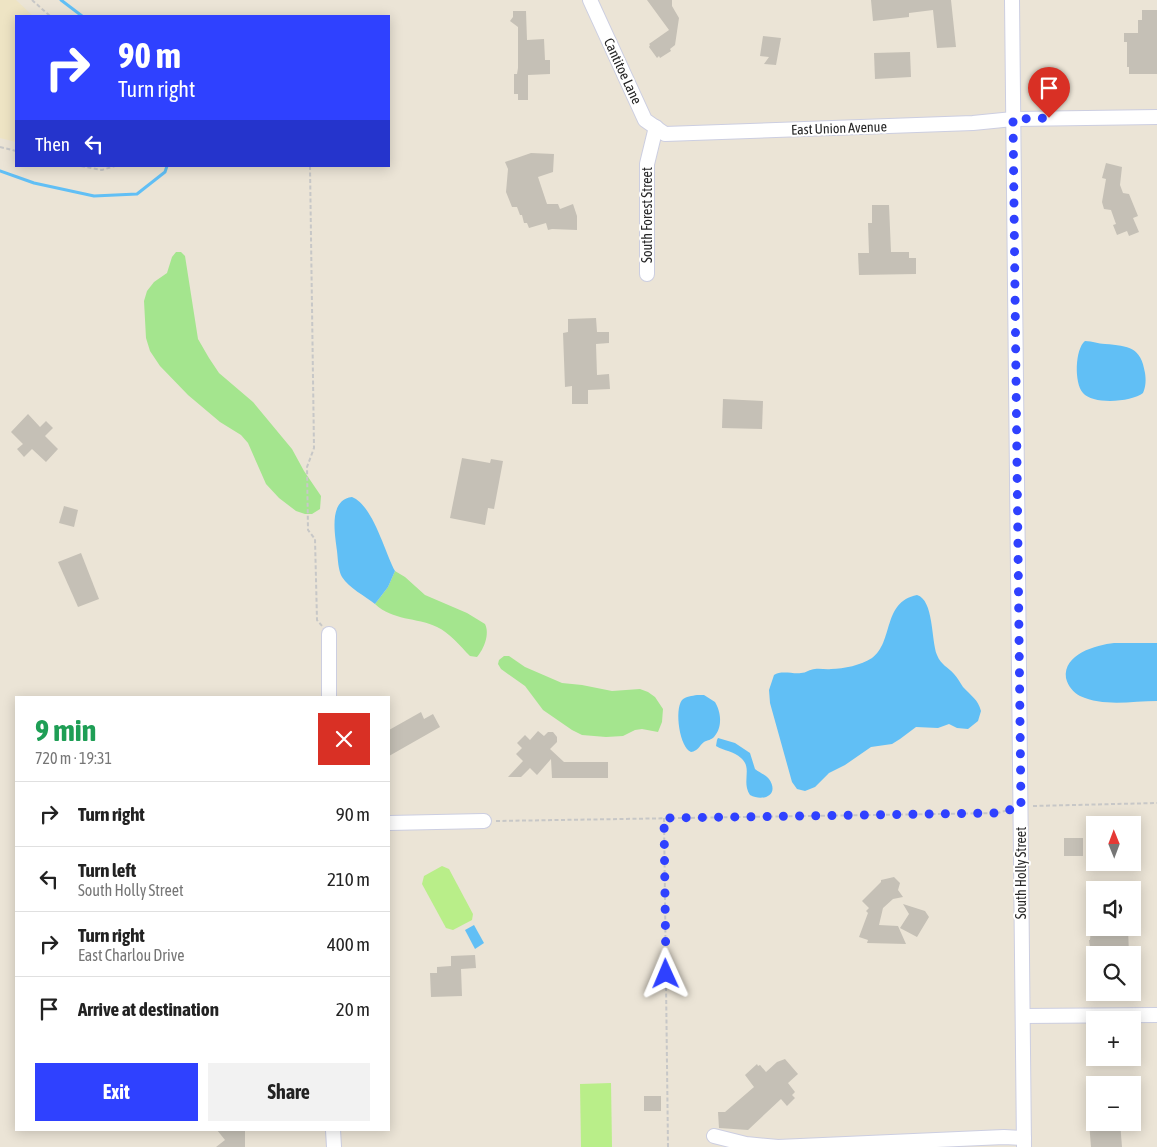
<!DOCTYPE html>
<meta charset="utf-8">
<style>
body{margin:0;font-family:"Asap Condensed",sans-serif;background:#f2f2f2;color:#222;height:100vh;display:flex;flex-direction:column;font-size:19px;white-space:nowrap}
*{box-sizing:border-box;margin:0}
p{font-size:16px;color:#767676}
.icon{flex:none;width:28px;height:28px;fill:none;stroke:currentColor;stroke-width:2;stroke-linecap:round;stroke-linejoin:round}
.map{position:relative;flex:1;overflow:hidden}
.panel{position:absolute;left:15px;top:696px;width:375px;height:435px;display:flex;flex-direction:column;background:#fff;border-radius:0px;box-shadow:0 2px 12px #0003}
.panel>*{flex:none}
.banner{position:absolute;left:15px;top:15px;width:375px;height:152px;border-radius:0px;box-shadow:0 2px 12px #0003;background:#2f41ff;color:#fff;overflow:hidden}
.needle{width:32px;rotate:359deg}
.buttons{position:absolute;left:1086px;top:816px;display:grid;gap:10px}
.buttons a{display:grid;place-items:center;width:55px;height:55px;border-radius:0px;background:#fff;box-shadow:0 2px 12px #0003;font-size:25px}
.pin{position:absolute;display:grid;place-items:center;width:42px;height:42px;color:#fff;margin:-51px -21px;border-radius:50% 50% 50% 0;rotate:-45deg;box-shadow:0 0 5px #0007}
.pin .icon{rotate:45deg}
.me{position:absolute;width:55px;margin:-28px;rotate:359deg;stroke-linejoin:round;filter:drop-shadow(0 0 4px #0008)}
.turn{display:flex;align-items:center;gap:18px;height:105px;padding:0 20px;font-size:22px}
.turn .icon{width:65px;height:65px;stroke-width:2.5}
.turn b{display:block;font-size:35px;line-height:42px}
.then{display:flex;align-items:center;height:48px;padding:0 20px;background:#0003;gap:10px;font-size:19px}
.round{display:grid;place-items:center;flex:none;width:52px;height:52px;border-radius:0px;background:#f2f2f2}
.overview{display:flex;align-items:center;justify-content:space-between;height:85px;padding:0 20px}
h1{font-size:30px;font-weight:700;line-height:38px;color:#1e9e55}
.cta{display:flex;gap:10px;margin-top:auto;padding:10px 20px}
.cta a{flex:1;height:58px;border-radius:0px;background:#2f41ff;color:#fff;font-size:20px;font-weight:700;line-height:58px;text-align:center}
.cta a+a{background:#f2f2f2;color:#222}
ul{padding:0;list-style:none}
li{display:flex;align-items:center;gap:15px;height:65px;padding:0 20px;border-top:1px solid #e0e0e0}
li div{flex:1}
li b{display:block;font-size:19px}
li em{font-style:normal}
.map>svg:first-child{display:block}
</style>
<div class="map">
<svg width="1157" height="1147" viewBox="0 0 1157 1147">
<rect width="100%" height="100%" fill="#ebe4d6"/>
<polygon fill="#eee4c4" points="0,0 16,0 33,16 16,16 16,142 0,138"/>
<g fill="#a4e58e">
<polygon points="176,252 181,252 185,256 198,339 209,358 219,373 253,402 282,437 292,449 304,471 321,496 320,509 312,514 305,514 296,511 279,498 266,484 248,443 241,435 220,422 188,395 160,366 150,351 146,338 144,301 147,291 154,282 167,273 172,257"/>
<path d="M 395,571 L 405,577 L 425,595 L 467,613 L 485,624 C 490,634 484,649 477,657 L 470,656 C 460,646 450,633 437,627 C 416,617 393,621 375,604 L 388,587 Z"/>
<polygon points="504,656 509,656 525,667 562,683 582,685 612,691 640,689 648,692 655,697 663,709 662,722 658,732 642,729 635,730 623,736 606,737 582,735 572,730 543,710 525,686 501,669 498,664 499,660"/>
</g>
<g fill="#b9ee89">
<polygon points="442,866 449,869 473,914 472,920 453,930 446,928 422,884 424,876"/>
<polygon points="611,1083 612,1147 581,1147 580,1084"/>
</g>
<g fill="#61bff5">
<path d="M 1085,341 C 1093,341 1098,344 1105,344 C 1129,346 1141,347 1145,373 C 1146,380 1146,386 1143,393 C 1132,402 1093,405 1083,393 C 1074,383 1075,349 1085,341 Z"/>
<path d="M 352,497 C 373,505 385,553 395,571 L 388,587 L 375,604 C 365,596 349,588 342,577 C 338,570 338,559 337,551 C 335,534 328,500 352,497 Z"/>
<path d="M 917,595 C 934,600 931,640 937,655 C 941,665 948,667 954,674 C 958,678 960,683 963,687 C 971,696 978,699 981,711 L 978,721 L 968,729 L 957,728 L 949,724 L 938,728 L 916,727 L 900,739 L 892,744 L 871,747 L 845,765 L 829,773 L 815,787 L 805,791 L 797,789 L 792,782 L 770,703 L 769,690 L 774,675 C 781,670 792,674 801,673 C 806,673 810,669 815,669 C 820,668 826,670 831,669 C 844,669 861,665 872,658 C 894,642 882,602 917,595 Z"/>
<path d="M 1114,643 L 1157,643 L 1157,701 C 1132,701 1104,707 1080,696 C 1073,692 1068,686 1066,678 C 1063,654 1096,645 1114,643 Z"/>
<path d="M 697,695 L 704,695 L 715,702 C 721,712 723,727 714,737 C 711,740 708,740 704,742 C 699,746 698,751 691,752 C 680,748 674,710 682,700 C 686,696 692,696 697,695 Z"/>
<path d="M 718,738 L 735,743 L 750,753 L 755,769 C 760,773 766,775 769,779 C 780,795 763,802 750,795 C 741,782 753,768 741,758 C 734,751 724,751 716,746 L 717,740 Z"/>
<polygon points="474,925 484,943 475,949 465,930"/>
</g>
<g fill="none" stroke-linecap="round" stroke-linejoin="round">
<g stroke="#61bff5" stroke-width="3">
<polyline points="61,0 82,16"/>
<polyline points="0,171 34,183 94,196 137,194 165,172 167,166"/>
</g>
</g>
<g fill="#c5c0b6">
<polygon points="647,0 672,0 672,6 679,18 675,45 670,49 671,51 660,58 659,56 657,58 649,47 650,45 649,44 669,30"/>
<polygon points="871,0 951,0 956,47 937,48 933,10 909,13 909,17 873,21"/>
<polygon points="1142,10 1157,10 1157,74 1129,74 1129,67 1127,67 1127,42 1124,42 1124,33 1138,33 1138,20 1142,20"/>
<polygon points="513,11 526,11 527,40 544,39 545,60 550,60 550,74 528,75 528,100 518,100 518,94 514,94 514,74 517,74 518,68 518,27 510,21 513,17"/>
<polygon points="763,36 781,38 776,65 764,64 769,57 760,56"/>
<polygon points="910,52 911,77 875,79 874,53"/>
<polygon points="531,153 554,154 553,172 538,177 547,204 558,204 560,209 573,204 577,216 577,230 552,229 548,230 546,223 529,228 527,223 524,223 522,215 520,215 517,207 512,207 506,192 508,169 505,162"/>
<polygon points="1106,163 1122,167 1120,185 1123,193 1129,194 1138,216 1133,218 1139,232 1129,236 1127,231 1117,235 1113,225 1116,224 1111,210 1104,209 1102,202 1106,179 1102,178"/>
<polygon points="872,205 889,205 891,252 909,252 909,258 916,258 916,274 859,275 858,253 869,253 868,223 872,223"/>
<polygon points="596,318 597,332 609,332 609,343 596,344 597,375 609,374 610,389 588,390 588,404 572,404 572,386 565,387 563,333 568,332 568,319"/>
<polygon points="723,399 763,401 762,429 722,428"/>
<polygon points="28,414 40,427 46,421 53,428 45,436 58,449 46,462 32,449 24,457 17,449 23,444 11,432"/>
<polygon points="462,458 490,463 491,459 503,461 494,509 488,508 485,525 450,518"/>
<polygon points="64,506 78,510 74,527 59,523"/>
<polygon points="81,553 99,599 78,607 58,562"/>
<polygon points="421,712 424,719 433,714 440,727 389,756 389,730"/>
<polygon points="538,731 544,736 548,732 553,732 557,737 557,742 550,749 564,762 608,762 608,778 552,778 551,759 537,775 530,768 521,777 508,777 523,761 516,754 522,748 517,743 525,735 530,740"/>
<rect x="1064" y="838" width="19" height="18"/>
<polygon points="894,877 900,883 898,890 903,897 893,899 883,908 879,925 898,926 906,944 867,943 868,940 859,937 868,913 866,911 869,908 862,901 881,882 881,880"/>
<polygon points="903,904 925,911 929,917 917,937 900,928 909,914"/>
<polygon points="1091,928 1128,928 1129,955 1091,955 1089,940 1090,940"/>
<polygon points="475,955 476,968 461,969 462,996 431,997 430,973 437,973 437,967 451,966 451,956"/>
<polygon points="785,1059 798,1074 788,1083 795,1092 792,1095 795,1098 787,1106 781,1099 748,1130 719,1128 718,1112 725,1112 754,1087 745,1075 757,1064 758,1066 760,1065 766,1072 777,1062"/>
<rect x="644" y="1096" width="17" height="15"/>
<polygon points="1089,1122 1120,1122 1122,1147 1091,1147"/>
<polygon points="217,1130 245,1130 245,1147 216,1147 225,1140"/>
</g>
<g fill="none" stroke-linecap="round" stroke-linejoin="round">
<defs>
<g id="minor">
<polyline points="590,0 645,120 665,134 973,123 1013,119 1157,117"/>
<polyline points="1012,0 1024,1147"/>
<polyline points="647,274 647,164 656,127"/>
<polyline points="329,634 329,698"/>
<polyline points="389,823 484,821"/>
<polyline points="1023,1016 1157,1015"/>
<polyline points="333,1130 334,1147"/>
<polyline points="714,1136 746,1144 778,1147 1004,1137 1024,1138"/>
</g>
</defs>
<use href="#minor" stroke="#cccee1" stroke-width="16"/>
<g stroke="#c7c7c7" stroke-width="2" stroke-dasharray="4 2.5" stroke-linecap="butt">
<polyline points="32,0 50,16"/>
<polyline points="0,147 16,151"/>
<polyline points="81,166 102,170 115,166"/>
<polyline points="310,166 314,448 307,467 308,530 315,539 317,620 322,626"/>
<polyline points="1033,806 1157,803"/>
<polyline points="664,818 668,1147"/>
<polyline points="496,821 997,813 1009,810"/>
</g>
<use href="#minor" stroke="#fff" stroke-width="14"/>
</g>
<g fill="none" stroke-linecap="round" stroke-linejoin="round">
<polyline stroke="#2f41ff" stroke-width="9" stroke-dasharray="0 16.2" points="666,974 664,818 997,813 1021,807 1013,119 1049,118"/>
</g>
<g text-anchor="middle" stroke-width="4" stroke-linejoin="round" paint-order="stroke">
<g font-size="14" fill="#262626" stroke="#fff">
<text transform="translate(623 71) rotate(65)" y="5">Cantitoe Lane</text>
<text transform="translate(839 128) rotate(-2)" y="5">East Union Avenue</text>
<text transform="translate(647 215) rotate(-90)" y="5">South Forest Street</text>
<text transform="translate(1021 873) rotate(-90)" y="5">South Holly Street</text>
</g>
</g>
</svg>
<div class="buttons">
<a><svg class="needle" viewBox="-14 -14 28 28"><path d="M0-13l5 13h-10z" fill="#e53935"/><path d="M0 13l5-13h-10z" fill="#767676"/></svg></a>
<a><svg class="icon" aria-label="sound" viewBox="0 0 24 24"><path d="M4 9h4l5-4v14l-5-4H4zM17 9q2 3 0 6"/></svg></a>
<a><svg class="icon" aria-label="search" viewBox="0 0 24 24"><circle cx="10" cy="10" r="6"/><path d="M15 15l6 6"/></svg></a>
<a>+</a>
<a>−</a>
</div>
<div class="pin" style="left:1049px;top:118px;background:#d93025"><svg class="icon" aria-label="arrive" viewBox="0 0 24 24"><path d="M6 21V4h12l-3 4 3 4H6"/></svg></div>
<svg class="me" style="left:666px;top:974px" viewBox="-20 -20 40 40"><path d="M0-17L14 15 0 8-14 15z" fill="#2f41ff" stroke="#fff" stroke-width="4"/></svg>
<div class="banner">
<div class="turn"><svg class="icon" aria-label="right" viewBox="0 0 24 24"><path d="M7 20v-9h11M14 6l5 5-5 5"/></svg><div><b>90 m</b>Turn right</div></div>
<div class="then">Then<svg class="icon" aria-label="left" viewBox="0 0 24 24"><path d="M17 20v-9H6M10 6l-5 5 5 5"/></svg></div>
</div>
<section class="panel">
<div class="overview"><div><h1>9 min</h1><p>720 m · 19:31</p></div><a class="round" style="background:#d93025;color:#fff"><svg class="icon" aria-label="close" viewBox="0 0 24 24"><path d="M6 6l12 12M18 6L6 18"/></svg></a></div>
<ul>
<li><svg class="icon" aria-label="right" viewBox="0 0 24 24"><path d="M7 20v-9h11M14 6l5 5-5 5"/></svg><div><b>Turn right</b></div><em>90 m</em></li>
<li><svg class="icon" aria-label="left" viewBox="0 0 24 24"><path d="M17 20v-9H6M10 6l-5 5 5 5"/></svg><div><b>Turn left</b><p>South Holly Street</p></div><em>210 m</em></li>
<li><svg class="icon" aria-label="right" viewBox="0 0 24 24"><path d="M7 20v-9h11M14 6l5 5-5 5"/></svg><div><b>Turn right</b><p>East Charlou Drive</p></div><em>400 m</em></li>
<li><svg class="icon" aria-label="arrive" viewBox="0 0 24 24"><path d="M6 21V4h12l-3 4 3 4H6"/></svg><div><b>Arrive at destination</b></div><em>20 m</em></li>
</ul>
<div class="cta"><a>Exit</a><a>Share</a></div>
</section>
</div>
